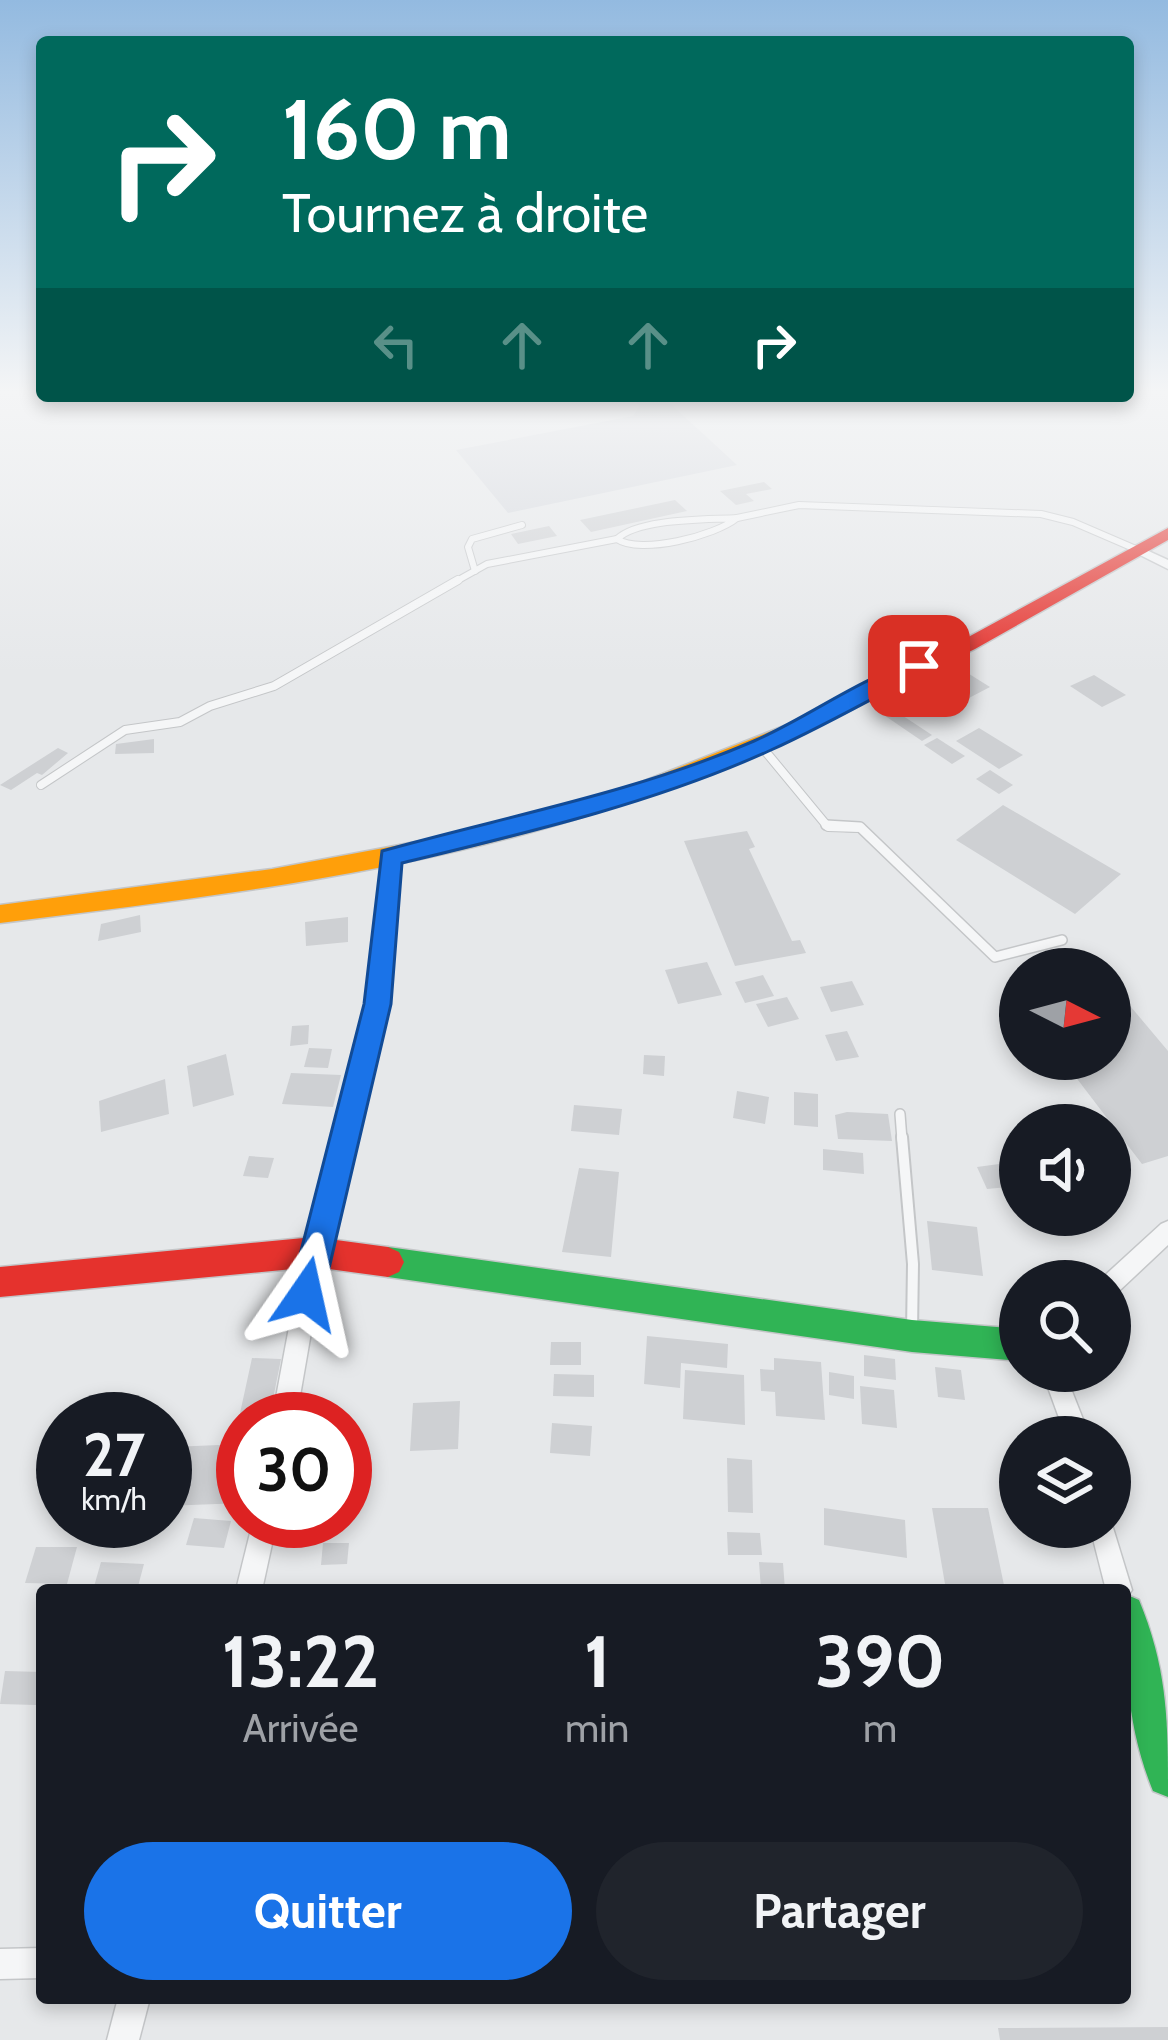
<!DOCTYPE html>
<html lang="fr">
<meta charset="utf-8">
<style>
body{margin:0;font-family:Cabin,sans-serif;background:#20242c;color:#f1f3f6;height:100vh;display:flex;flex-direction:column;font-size:45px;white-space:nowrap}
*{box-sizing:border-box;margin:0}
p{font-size:39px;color:#9ea1a6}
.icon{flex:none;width:66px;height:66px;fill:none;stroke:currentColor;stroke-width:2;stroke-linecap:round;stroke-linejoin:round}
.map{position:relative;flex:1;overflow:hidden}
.details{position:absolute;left:36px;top:1584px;width:1095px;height:420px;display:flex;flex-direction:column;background:#171b24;border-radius:12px;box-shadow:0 6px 18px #0003}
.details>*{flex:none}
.banner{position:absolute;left:36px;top:36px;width:1098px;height:366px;border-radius:12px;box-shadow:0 6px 18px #0003;background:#00695c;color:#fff;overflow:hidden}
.needle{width:78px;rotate:96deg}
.buttons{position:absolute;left:999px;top:948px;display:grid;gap:24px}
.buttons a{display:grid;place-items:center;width:132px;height:132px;border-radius:50%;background:#171b24;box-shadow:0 6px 18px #0003;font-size:60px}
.speed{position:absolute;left:36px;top:1392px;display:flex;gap:24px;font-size:60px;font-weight:700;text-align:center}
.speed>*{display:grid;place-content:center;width:156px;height:156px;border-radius:50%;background:#171b24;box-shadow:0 6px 18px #0003;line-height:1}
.speed small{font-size:30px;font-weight:400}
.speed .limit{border:18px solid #d22;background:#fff;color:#111}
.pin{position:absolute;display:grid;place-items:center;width:102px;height:102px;color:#fff;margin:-51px;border-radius:24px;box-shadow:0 6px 18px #0006}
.me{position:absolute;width:132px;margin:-66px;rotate:11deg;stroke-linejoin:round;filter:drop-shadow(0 0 9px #0008)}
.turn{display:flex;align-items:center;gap:42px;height:252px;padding:0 48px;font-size:54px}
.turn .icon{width:156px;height:156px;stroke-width:2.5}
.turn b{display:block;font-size:84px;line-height:102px}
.lanes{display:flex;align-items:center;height:114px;padding:0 48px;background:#0003;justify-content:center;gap:60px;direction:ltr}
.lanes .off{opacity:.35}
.eta{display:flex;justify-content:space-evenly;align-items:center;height:204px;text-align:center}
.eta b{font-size:72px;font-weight:800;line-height:84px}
.cta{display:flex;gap:24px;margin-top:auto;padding:24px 48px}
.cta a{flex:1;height:138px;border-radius:72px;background:#1a73e8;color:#fff;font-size:48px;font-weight:800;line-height:138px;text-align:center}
.cta a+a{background:#20242c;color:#f1f3f6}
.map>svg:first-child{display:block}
</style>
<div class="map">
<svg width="1168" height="2040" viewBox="0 0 1168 2040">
<rect width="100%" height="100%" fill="#e6e8ea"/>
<polygon fill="#d4d7dd" points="631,396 662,396 737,465 508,513 456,450 633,416 640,405"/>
<g fill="#ced0d3">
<polygon points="764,482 772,489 746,494 754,501 736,505 720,491"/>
<polygon points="675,500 687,511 591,532 580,520"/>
<polygon points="549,526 557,536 518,544 511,534"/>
<polygon points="958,667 990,687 967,699 946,685 918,699 924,703 912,709 895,698"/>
<polygon points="1094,675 1126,695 1102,707 1070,686"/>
<polygon points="885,704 932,735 922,741 875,709"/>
<polygon points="979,728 1023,755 999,769 956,741"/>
<polygon points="937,738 965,756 952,764 924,745"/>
<polygon points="154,739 154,753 115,754 116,744"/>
<polygon points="58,748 68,753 42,775 37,773 11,790 0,785"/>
<polygon points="990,770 1013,785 999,794 976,779"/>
<polygon points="1003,805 1121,874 1075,914 956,840"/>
<polygon points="747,831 755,847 749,849 792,941 800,940 806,953 735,966 684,841"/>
<polygon points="140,915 141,932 98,941 101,924"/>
<polygon points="348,917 348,942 306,946 305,922"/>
<polygon points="707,962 722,995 678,1004 665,970"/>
<polygon points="763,975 774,996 745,1003 735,982"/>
<polygon points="852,981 864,1005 831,1012 820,987"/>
<polygon points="1110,982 1168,1051 1168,1156 1142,1164 1062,1059 1110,1059"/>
<polygon points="787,997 799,1019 768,1027 756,1004"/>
<polygon points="309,1025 308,1044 290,1046 292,1026"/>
<polygon points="847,1031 859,1057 836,1061 825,1035"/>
<polygon points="309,1048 332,1049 328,1068 304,1067"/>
<polygon points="226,1054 234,1095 193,1107 187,1066"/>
<polygon points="644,1055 665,1056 664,1076 643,1074"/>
<polygon points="291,1073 341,1075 333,1107 282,1104"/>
<polygon points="165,1079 169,1114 101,1132 99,1101"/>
<polygon points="737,1091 769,1097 765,1124 733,1118"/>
<polygon points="794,1092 818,1094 818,1127 794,1125"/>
<polygon points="574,1105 622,1109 619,1135 571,1131"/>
<polygon points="847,1112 888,1114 892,1141 838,1139 835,1115"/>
<polygon points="823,1149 863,1153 864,1174 823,1170"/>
<polygon points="249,1156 274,1158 268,1178 243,1176"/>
<polygon points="999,1164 1008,1187 987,1189 977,1167"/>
<polygon points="579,1168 619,1172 611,1257 562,1252"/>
<polygon points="927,1221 977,1227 983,1276 932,1270"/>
<polygon points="647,1336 728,1344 727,1368 681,1363 680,1388 644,1384"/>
<polygon points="551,1342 581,1342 581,1365 550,1365"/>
<polygon points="864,1355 895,1359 896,1380 864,1376"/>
<polygon points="252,1358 281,1359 269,1419 243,1419 243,1427 237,1427"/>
<polygon points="774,1358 821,1362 825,1420 776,1416 775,1392 761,1391 760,1369 774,1370"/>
<polygon points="935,1367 961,1370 965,1400 938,1397"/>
<polygon points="685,1370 744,1375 745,1425 683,1419"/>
<polygon points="829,1372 854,1376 854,1399 829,1395"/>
<polygon points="554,1374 594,1375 594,1397 553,1396"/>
<polygon points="860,1386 894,1390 897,1428 862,1424"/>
<polygon points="460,1401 458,1449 410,1451 413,1403"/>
<polygon points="552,1423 592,1426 590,1456 550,1453"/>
<polygon points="243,1444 243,1503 165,1506 171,1447"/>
<polygon points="727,1458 752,1460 753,1513 728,1512"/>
<polygon points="1005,1458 1020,1458 1020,1509 1019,1509"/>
<polygon points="824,1508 905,1520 907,1558 824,1545"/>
<polygon points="932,1508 988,1508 1005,1590 946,1590"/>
<polygon points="194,1518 231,1521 224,1548 186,1545"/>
<polygon points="727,1532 760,1533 762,1555 728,1555"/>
<polygon points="323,1543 349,1543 347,1564 321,1565"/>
<polygon points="36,1547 77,1547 67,1584 25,1583"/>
<polygon points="101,1562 144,1564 137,1590 93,1590"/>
<polygon points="759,1562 783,1563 785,1590 761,1590"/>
<polygon points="5,1671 42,1672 36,1705 0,1704"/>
<polygon points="1168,2027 1168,2040 1000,2040 998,2028"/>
</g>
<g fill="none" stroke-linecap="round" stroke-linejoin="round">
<defs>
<g id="lane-far3">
<path d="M 737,518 C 715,536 640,555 617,539 C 639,518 706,520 737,518 Z"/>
<polyline points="737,518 799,505 1041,514 1073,522 1138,550"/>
<polyline points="475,571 468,547 472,539 522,525"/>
<polyline points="453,583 487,564 617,539"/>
</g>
<g id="lane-far2">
<polyline points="761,746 828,827 861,828"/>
<polyline points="41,785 125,730 180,722 210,706 274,686 458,580"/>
</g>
<g id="lane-far1">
<polyline points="826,825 860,827 995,957 1062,940"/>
<polyline points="900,1114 902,1140"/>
</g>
<polyline id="lane" points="902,1137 913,1264 912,1331"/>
<g id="street">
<polygon points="1134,548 1142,548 1168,560 1168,569 1134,552"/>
<polygon points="391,852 399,857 386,1004 325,1252 296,1419 272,1419 303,1252 368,1004 383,857"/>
<polygon points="1168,1221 1168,1245 1118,1292 1110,1295 1110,1281 1101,1281 1102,1278 1161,1224"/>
<polygon points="1042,1371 1064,1371 1090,1437 1066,1437"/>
<polygon points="1110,1518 1132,1590 1125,1600 1125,1590 1106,1590 1090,1527 1110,1527"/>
<polygon points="253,1521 277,1521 262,1590 236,1590"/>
<polygon points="42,1948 42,1978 0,1979 0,1949"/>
<polygon points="118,1998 150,1998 139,2040 107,2040"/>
</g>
<g id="fast">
<polygon points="388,1247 912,1320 1020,1329 1020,1361 912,1352 388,1277 377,1272 372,1262 377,1252"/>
<path d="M 1125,1594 L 1139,1600 C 1168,1670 1168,1723 1168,1797 L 1153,1791 C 1126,1725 1125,1664 1125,1594 Z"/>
</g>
<path id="slow" d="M 807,717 L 814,718 L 814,728 C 728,766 640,801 549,827 C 370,879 184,900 0,923 L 0,905 L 272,869 L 474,831 L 634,785 Z"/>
<g id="jam">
<polygon points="1168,528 1168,540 975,649 814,728 800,728 797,723 961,641"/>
<polygon points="314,1237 388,1247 399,1252 404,1262 399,1272 388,1277 314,1267 0,1297 0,1267"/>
</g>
</defs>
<use href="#lane-far3" stroke="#c4c6c8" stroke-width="8"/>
<use href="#lane-far2" stroke="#c4c6c8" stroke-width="10"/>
<use href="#lane-far1" stroke="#c4c6c8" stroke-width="12"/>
<use href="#lane" stroke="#c4c6c8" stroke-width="14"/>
<use href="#street" stroke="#c4c6c8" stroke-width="3"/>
<use href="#fast" stroke="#c4c6c8" stroke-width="3"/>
<use href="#slow" stroke="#c4c6c8" stroke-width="3"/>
<use href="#jam" stroke="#c4c6c8" stroke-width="3"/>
<use href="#lane-far3" stroke="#f5f6f7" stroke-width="6"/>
<use href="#lane-far2" stroke="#f5f6f7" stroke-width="8"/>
<use href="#lane-far1" stroke="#f5f6f7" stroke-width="9"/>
<use href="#lane" stroke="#f5f6f7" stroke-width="10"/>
<use href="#street" fill="#f5f6f7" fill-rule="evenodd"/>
<use href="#fast" fill="#30b455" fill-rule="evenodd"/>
<use href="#slow" fill="#ff9f0a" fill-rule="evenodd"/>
<use href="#jam" fill="#e5322d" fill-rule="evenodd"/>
</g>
<linearGradient id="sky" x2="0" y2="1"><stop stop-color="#93bae0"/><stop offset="0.58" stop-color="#f4f5f6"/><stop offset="1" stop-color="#f4f5f6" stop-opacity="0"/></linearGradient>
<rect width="1168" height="675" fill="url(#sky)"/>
<path fill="#1a73e8" stroke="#114b97" stroke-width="3" d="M 919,660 L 929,666 L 926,670 C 875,697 824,726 771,750 C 655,803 526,833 402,863 L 391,1004 L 323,1294 L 318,1305 L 306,1310 L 295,1305 L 290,1294 L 364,1004 L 382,851 C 507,816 634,793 754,741 C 809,717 861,677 919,660 Z"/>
</svg>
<div class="buttons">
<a><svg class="needle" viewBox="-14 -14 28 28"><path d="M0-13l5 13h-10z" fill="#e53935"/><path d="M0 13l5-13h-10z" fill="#9ea1a6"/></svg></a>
<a><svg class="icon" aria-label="sound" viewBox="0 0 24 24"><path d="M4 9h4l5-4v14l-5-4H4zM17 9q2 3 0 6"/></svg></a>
<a><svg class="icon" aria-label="search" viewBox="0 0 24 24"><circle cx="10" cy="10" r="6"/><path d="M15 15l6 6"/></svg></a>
<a><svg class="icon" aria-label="layers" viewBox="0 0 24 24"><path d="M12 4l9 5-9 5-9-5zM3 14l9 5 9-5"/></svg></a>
</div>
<div class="speed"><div>27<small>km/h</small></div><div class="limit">30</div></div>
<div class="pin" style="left:919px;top:666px;background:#d93025"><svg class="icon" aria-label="arrive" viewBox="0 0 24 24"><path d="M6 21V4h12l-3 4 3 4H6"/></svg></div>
<svg class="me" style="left:306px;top:1294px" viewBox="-20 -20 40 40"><path d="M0-17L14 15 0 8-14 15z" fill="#1a73e8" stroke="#fff" stroke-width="4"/></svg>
<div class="banner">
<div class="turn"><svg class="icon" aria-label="right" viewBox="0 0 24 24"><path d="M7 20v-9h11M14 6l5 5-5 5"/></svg><div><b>160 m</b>Tournez à droite</div></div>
<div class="lanes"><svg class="icon off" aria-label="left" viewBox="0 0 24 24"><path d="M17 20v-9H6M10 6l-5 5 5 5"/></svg><svg class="icon off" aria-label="ahead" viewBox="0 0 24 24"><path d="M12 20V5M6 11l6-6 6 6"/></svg><svg class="icon off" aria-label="ahead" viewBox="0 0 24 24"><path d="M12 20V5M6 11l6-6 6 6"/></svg><svg class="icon" aria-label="right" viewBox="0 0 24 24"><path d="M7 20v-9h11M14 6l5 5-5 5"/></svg></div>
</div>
<section class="details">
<div class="eta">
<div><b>13:22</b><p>Arrivée</p></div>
<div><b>1</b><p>min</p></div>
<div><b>390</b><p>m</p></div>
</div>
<div class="cta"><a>Quitter</a><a>Partager</a></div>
</section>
</div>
